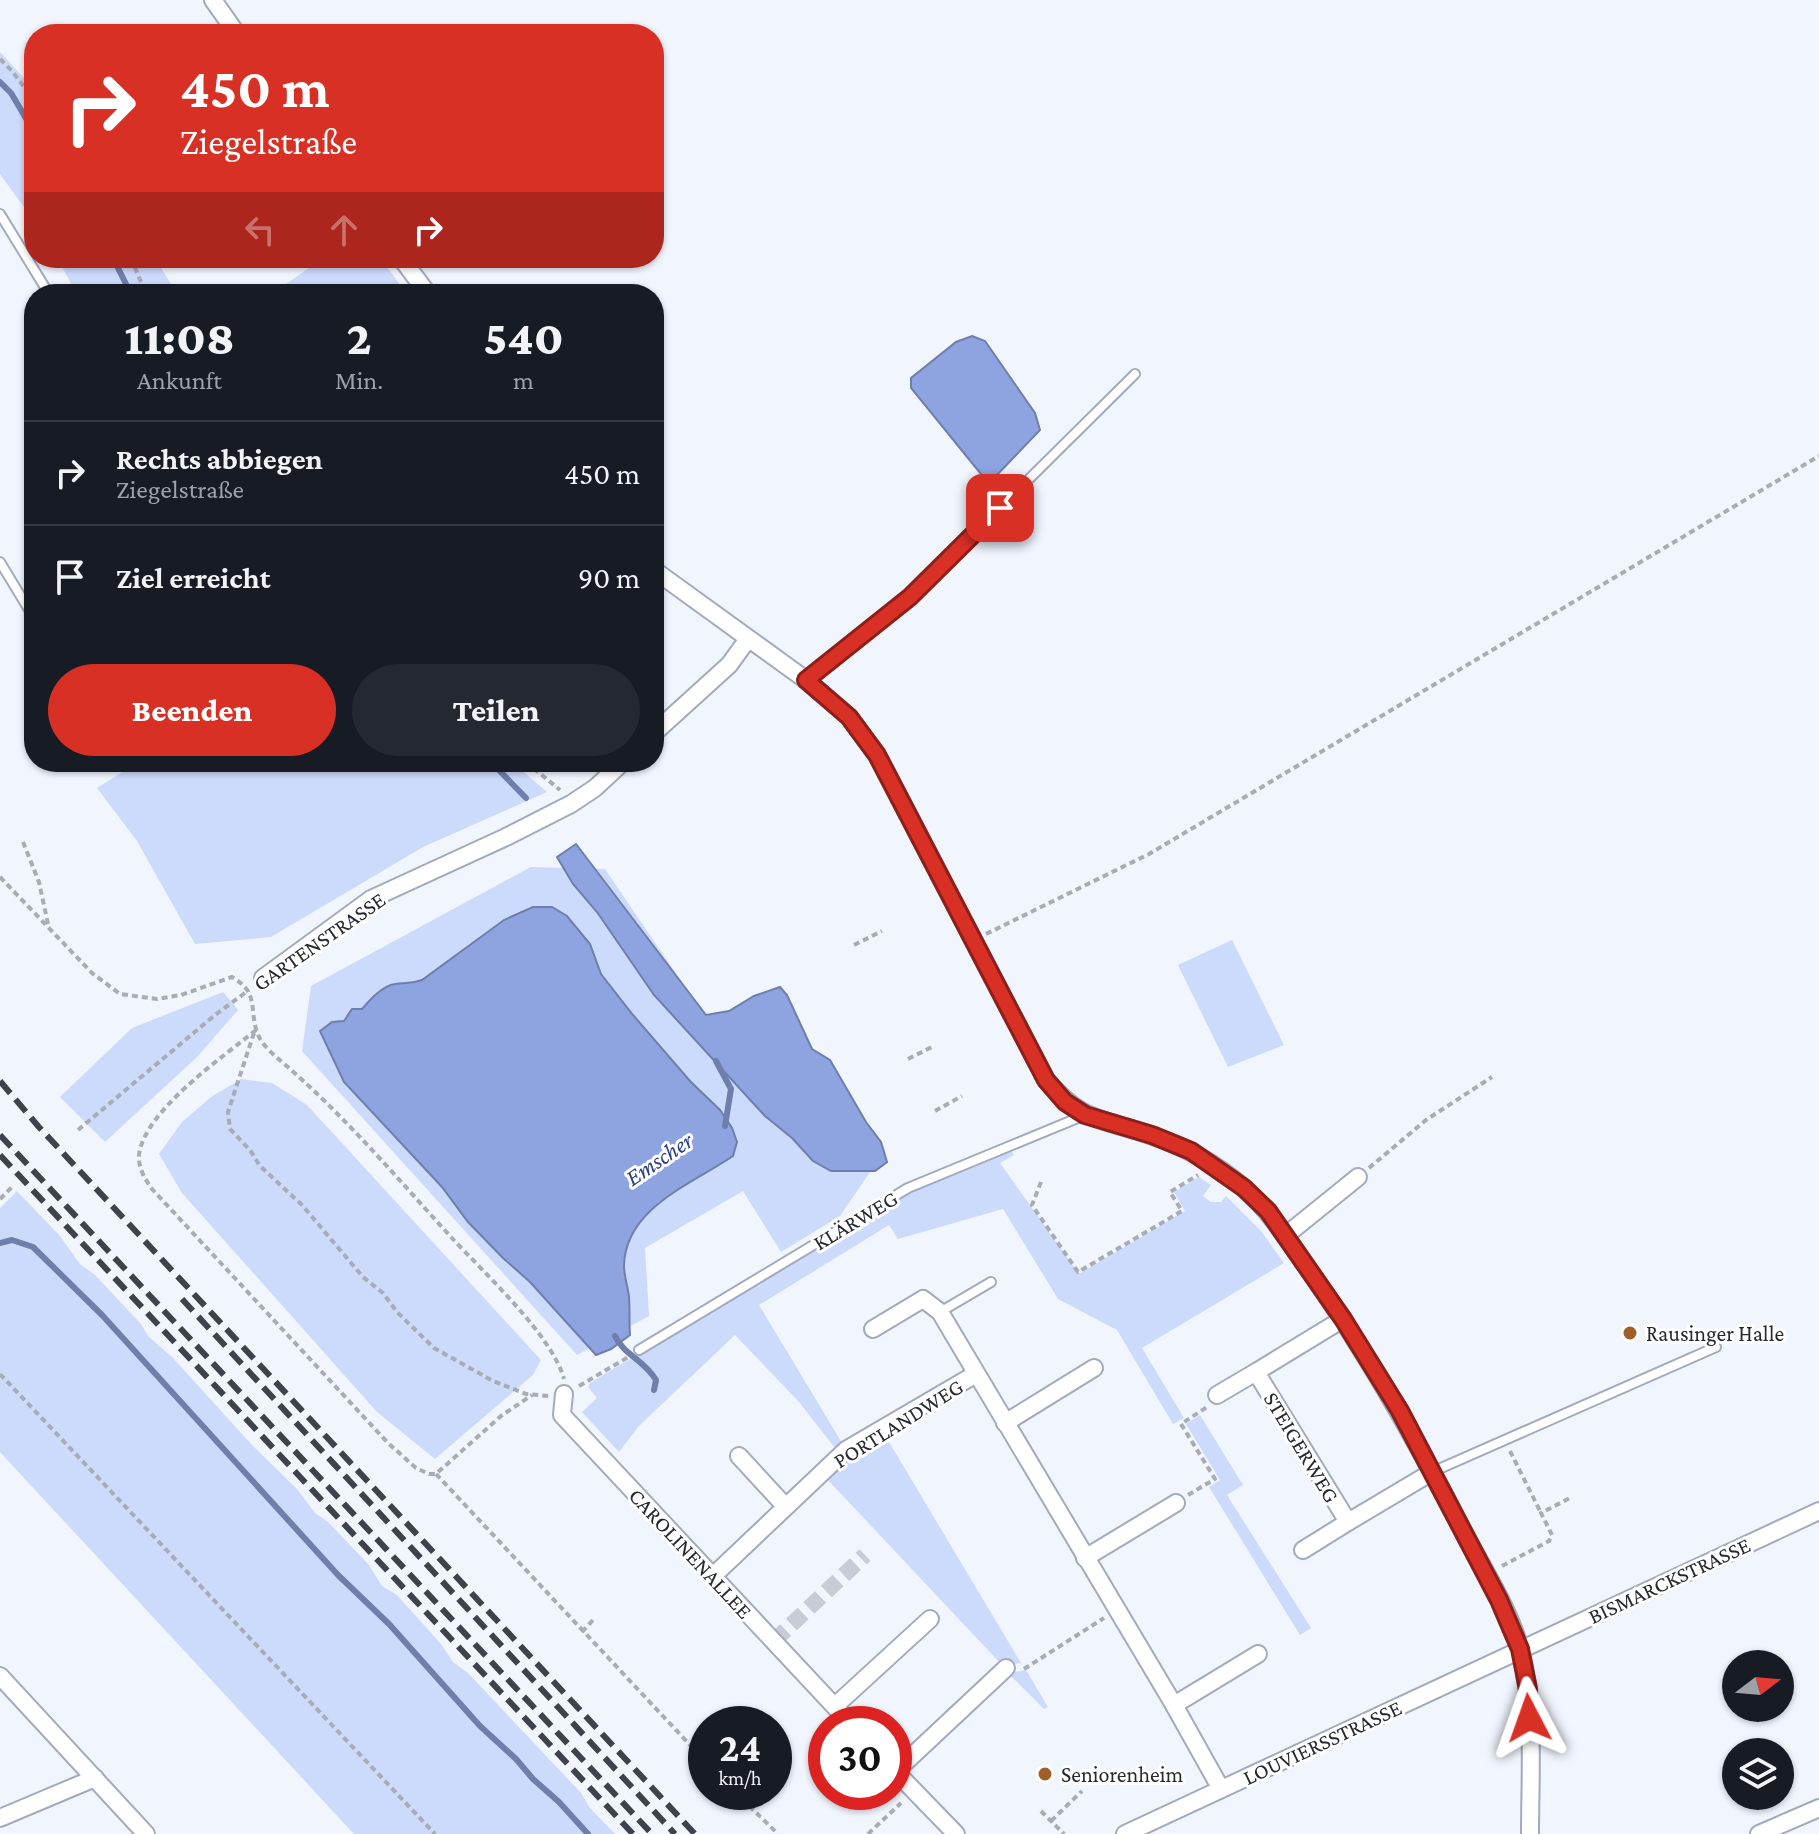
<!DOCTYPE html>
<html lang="de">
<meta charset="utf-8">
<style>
body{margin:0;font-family:"Crimson Pro",serif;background:#242831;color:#f1f3f6;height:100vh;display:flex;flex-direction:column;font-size:30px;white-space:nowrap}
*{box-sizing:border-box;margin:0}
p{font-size:26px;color:#9ea1a6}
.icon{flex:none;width:44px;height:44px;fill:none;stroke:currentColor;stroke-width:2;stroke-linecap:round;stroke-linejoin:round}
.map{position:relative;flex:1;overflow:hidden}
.details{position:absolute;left:24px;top:284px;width:640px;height:488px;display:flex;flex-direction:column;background:#171b24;border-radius:32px;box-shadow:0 2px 6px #0004}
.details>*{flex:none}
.guide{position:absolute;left:24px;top:24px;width:640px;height:244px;border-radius:32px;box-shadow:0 2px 6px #0004;background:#d93025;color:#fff;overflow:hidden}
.needle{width:52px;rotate:74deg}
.controls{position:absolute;left:1722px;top:1650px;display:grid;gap:16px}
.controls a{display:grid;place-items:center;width:72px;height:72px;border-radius:50%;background:#171b24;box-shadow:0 2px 6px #0004;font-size:40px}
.speed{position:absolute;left:688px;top:1706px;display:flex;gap:16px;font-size:40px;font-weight:700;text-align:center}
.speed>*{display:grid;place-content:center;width:104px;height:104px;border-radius:50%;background:#171b24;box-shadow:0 2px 6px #0004;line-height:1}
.speed small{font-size:20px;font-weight:400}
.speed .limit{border:12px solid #d22;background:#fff;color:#111}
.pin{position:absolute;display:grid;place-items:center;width:68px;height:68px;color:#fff;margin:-34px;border-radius:16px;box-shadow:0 4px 12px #0006}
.me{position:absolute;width:88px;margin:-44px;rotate:356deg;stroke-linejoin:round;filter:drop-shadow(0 0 6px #0008)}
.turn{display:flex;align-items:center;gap:28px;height:168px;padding:0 24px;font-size:36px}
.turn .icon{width:104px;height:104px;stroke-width:2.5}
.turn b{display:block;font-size:56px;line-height:68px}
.lanes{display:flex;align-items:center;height:76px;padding:0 24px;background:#0003;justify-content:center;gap:40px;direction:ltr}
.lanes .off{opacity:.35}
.eta{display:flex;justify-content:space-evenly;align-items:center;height:136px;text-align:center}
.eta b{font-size:48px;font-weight:800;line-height:56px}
.action{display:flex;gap:16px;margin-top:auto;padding:16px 24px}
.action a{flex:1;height:92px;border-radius:48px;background:#d93025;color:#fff;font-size:32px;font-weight:800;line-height:92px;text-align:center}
.action a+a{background:#242831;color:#f1f3f6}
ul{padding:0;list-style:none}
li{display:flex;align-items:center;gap:24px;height:104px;padding:0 24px;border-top:2px solid #363941}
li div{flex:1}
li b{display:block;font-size:30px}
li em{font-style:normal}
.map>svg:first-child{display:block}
</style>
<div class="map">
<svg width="1819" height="1834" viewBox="0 0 1819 1834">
<rect width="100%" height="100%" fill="#f1f5fe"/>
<g fill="#ccdafc">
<polygon points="0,52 34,89 34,221 0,174"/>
<polygon points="57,258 155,258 177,294 77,294"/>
<polygon points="323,258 380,258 407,294 272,294"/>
<polygon points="138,762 512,762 547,792 423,847 271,937 195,944 137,841 97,788"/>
<polygon points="531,867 605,869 770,1112 885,1150 840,1216 781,1252 743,1191 645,1248 649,1316 577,1355 302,1051 311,986"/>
<polygon points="1232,940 1284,1045 1228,1067 1178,965"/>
<polygon points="223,992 238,1010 197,1057 105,1142 60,1097 132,1028"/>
<polygon points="241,1079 272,1083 307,1105 541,1360 533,1375 435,1459 377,1412 182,1193 159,1154 182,1122 211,1097"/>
<polygon points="1011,1150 1014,1155 1000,1163 1079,1274 1185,1211 1174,1192 1199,1177 1211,1185 1203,1196 1211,1202 1221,1202 1226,1196 1261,1231 1284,1263 1142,1348 1184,1418 1173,1424 1117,1330 1058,1299 1003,1209 898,1239 889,1225 759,1305 842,1443 835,1448 799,1402 735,1335 639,1426 619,1452 582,1412 597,1398 588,1387 590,1383 901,1196"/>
<polygon points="17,1191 60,1236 80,1264 95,1275 141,1324 148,1336 172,1357 252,1445 297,1489 315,1513 328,1522 369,1565 382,1586 397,1595 441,1644 453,1662 468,1673 581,1793 590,1808 615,1834 354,1834 0,1452 0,1208"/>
<polygon points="1200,1415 1243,1485 1227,1495 1311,1628 1300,1635 1209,1487 1220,1480 1186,1424"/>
<polygon points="886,1437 1021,1663 1003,1666 827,1479 844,1463"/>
<polygon points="1026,1670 1048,1707 1044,1709 1011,1676 988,1696 986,1694 1008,1673"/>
</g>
<g fill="#8da4e1" stroke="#6e7fac" stroke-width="2">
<polygon points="972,336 985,341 1035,413 1040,430 998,474 985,479 911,388 911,378 956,342"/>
<polygon points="576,844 706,1015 729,1011 754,996 780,987 787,995 812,1049 830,1060 866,1122 881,1142 887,1162 875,1171 831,1171 813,1161 792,1138 765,1116 654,995 597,912 573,884 557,857"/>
<path d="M 533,907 L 552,907 L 567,916 L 590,944 L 601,974 L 633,1015 L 690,1081 L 720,1110 L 732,1128 L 737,1142 L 733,1156 C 692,1184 625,1208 624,1266 C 624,1276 628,1287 629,1297 C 630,1310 629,1322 630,1335 L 611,1349 L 596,1355 L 530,1282 L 503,1258 L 468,1222 L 442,1187 L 344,1082 L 320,1031 L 332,1022 L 344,1021 L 352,1009 L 362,1009 C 370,1000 382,986 395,984 C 405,982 411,984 422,980 L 504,920 Z"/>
</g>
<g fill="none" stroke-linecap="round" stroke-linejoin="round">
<g stroke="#6e7fac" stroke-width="6">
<polyline points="0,82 11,93 34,132"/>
<polyline points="113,258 131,294"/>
<polyline points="491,762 526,798"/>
<polyline points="716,1061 731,1089 725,1126"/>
<polyline points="0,1243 12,1240 33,1247 102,1315 338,1575 389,1624 480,1726 516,1759 533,1779 559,1802 588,1834"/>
<path d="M 615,1336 C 624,1355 644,1360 656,1380 L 654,1390"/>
</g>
<polyline stroke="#c8ccd5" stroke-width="16" stroke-dasharray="16 8" stroke-linecap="butt" points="774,1641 865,1555"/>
<defs>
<g id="service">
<polyline points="0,214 49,294"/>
<polyline points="0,562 34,618"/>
<polyline points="806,680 910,597 1135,374"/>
<polyline points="940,1312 991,1282"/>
<polyline points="639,1350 908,1188 1085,1115"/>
<polyline points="1432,1472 1716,1347"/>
</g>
<g id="minor">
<polyline points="213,0 237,34"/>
<polyline points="401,258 428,294"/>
<path d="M 654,570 L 806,680 L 849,717 L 877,755 L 1046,1080 C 1082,1122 1100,1118 1150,1135 C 1184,1146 1216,1164 1244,1188 C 1271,1212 1290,1243 1311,1273 C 1369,1356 1418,1443 1464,1533 C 1484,1571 1511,1612 1521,1653 C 1535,1711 1530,1774 1530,1834"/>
<polyline points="654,733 729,665 748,639"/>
<polyline points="263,978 371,899 506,837 571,804 595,788 623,762"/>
<polyline points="1285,1236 1358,1177"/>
<polyline points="1343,1319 1256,1372 1348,1522 1432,1472"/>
<polyline points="873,1329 923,1299 940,1312 1174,1705 1221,1789"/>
<polyline points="564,1394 562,1415 851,1724"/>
<polyline points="1217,1395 1256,1372"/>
<polyline points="1005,1423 1094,1368"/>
<polyline points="739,1456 785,1506"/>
<polyline points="1303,1550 1348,1522"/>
<polyline points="1085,1558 1176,1503"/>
<polyline points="713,1576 846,1450 976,1374"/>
<polyline points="0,1676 146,1834"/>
<polyline points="1174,1705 1258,1654"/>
<polyline points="835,1706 930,1619"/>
<polyline points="894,1770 956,1834"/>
<polyline points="896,1771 1006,1668"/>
<polyline points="0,1818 95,1778"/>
<polyline points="1125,1834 1819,1511"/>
<polyline points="1759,1834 1819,1808"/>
</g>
</defs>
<use href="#service" stroke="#a2aabf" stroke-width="12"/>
<use href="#minor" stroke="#a2aabf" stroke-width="20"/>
<g stroke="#a8acb4" stroke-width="4" stroke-dasharray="6 4" stroke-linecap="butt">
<polyline points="0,59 12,71 34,100"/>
<polyline points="131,258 146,294"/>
<polyline points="526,762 560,790"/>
<polyline points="23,842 39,882 48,924"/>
<path d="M 0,877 L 92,973 L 120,994 L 157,999 L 181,995 L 232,977 C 258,992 250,1007 256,1029 C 260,1044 272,1053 282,1062 C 344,1115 397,1178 451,1237 C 484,1273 552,1335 564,1379"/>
<polyline points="986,934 1149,854 1819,456"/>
<polyline points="854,945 882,931"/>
<path d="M 256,1030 C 223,1057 144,1111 139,1155 C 138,1168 145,1179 152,1189 L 388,1443 L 416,1468 L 429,1474 L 436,1474 L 501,1416 L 532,1395"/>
<polyline points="254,1033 228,1112 230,1129 250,1150 260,1166 302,1205 363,1277 383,1293 397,1312 434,1348 493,1381 526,1394 549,1396"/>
<polyline points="908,1059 934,1046"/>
<polyline points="935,1111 962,1096"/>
<polyline points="78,1130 215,1015 249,990"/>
<polyline points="1369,1168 1426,1120 1492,1077"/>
<polyline points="1041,1182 1032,1205 1078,1272 1182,1211 1170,1192 1198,1175"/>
<polyline points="0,1199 12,1187"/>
<polyline points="0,1374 435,1834"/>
<polyline points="579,1386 630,1356"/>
<polyline points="1510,1451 1541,1513"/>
<polyline points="436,1474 706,1762"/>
<polyline points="1188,1495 1215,1479 1181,1424 1207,1407"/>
<polyline points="1502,1566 1549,1541 1552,1535 1541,1513 1570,1498"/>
<polyline points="582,1632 593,1620"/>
<polyline points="1024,1669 1104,1618"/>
<polyline points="735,1792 778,1834"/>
<polyline points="1041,1811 1064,1834"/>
<polyline points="1051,1821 1082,1791"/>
<polyline points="868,1834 901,1803"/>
</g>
<use href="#service" stroke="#fff" stroke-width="8"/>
<use href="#minor" stroke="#fff" stroke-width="16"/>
<g stroke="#3e424a" stroke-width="6" stroke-dasharray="16 8" stroke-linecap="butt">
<polyline points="0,1081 38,1126 695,1834"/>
<polyline points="0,1135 652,1834"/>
<polyline points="0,1155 633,1834"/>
<polyline points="182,1299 675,1834"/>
</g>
</g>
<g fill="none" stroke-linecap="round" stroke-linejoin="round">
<defs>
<polyline id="route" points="1000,508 910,597 806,680 849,717 877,755 1046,1080 1065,1102 1085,1115 1152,1135 1191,1151 1244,1188 1268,1211 1343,1319 1400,1411 1499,1600 1520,1649 1528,1689 1529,1718"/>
</defs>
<use href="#route" stroke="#8d1f18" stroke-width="20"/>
<use href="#route" stroke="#d93025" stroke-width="14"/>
</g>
<g fill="#9f5f28" stroke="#fff" stroke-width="3">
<circle cx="1630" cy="1333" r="8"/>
<circle cx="1045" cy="1774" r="8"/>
</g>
<g text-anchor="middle" stroke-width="6" stroke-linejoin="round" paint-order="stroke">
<g font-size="22" fill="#252931" stroke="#fff">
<text transform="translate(319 941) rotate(-35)" y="8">GARTENSTRASSE</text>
<text transform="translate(855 1220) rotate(-31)" y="8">KLÄRWEG</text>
<text transform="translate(898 1423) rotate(-32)" y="8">PORTLANDWEG</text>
<text transform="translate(1302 1447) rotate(59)" y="8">STEIGERWEG</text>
<text transform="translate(691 1553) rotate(47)" y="8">CAROLINENALLEE</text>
<text transform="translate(1669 1580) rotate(-25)" y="8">BISMARCKSTRASSE</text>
<text transform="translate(1322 1742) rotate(-25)" y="8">LOUVIERSSTRASSE</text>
</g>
<g font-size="22" fill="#252931" stroke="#fff" text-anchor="start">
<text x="1646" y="1341">Rausinger Halle</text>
<text x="1061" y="1782">Seniorenheim</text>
</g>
<g font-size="24" font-style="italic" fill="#2b4088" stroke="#fff">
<text transform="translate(659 1159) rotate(-34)" y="8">Emscher</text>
</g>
</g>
</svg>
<div class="controls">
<a><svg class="needle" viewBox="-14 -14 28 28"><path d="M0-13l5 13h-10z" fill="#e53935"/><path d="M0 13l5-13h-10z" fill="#9ea1a6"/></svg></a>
<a><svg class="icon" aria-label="layers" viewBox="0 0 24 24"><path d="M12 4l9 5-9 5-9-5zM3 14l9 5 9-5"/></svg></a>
</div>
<div class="speed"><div>24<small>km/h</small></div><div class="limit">30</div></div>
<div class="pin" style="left:1000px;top:508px;background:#d93025"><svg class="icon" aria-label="arrive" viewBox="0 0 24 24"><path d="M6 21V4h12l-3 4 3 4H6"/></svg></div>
<svg class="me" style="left:1529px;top:1718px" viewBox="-20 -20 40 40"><path d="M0-17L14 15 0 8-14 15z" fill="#d93025" stroke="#fff" stroke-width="4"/></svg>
<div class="guide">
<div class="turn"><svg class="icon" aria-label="right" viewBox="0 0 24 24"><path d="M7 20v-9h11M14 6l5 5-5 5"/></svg><div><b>450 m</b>Ziegelstraße</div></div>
<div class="lanes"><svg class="icon off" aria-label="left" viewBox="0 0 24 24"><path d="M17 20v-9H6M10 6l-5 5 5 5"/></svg><svg class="icon off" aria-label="ahead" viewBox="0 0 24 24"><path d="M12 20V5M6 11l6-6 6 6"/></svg><svg class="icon" aria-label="right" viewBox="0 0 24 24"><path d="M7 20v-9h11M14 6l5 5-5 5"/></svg></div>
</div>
<section class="details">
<div class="eta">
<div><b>11:08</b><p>Ankunft</p></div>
<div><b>2</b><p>Min.</p></div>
<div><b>540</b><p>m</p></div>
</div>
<ul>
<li><svg class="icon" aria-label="right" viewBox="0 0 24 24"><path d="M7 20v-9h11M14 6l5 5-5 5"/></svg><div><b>Rechts abbiegen</b><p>Ziegelstraße</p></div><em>450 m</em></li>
<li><svg class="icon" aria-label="arrive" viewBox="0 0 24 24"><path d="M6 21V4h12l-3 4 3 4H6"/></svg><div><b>Ziel erreicht</b></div><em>90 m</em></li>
</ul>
<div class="action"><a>Beenden</a><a>Teilen</a></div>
</section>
</div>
